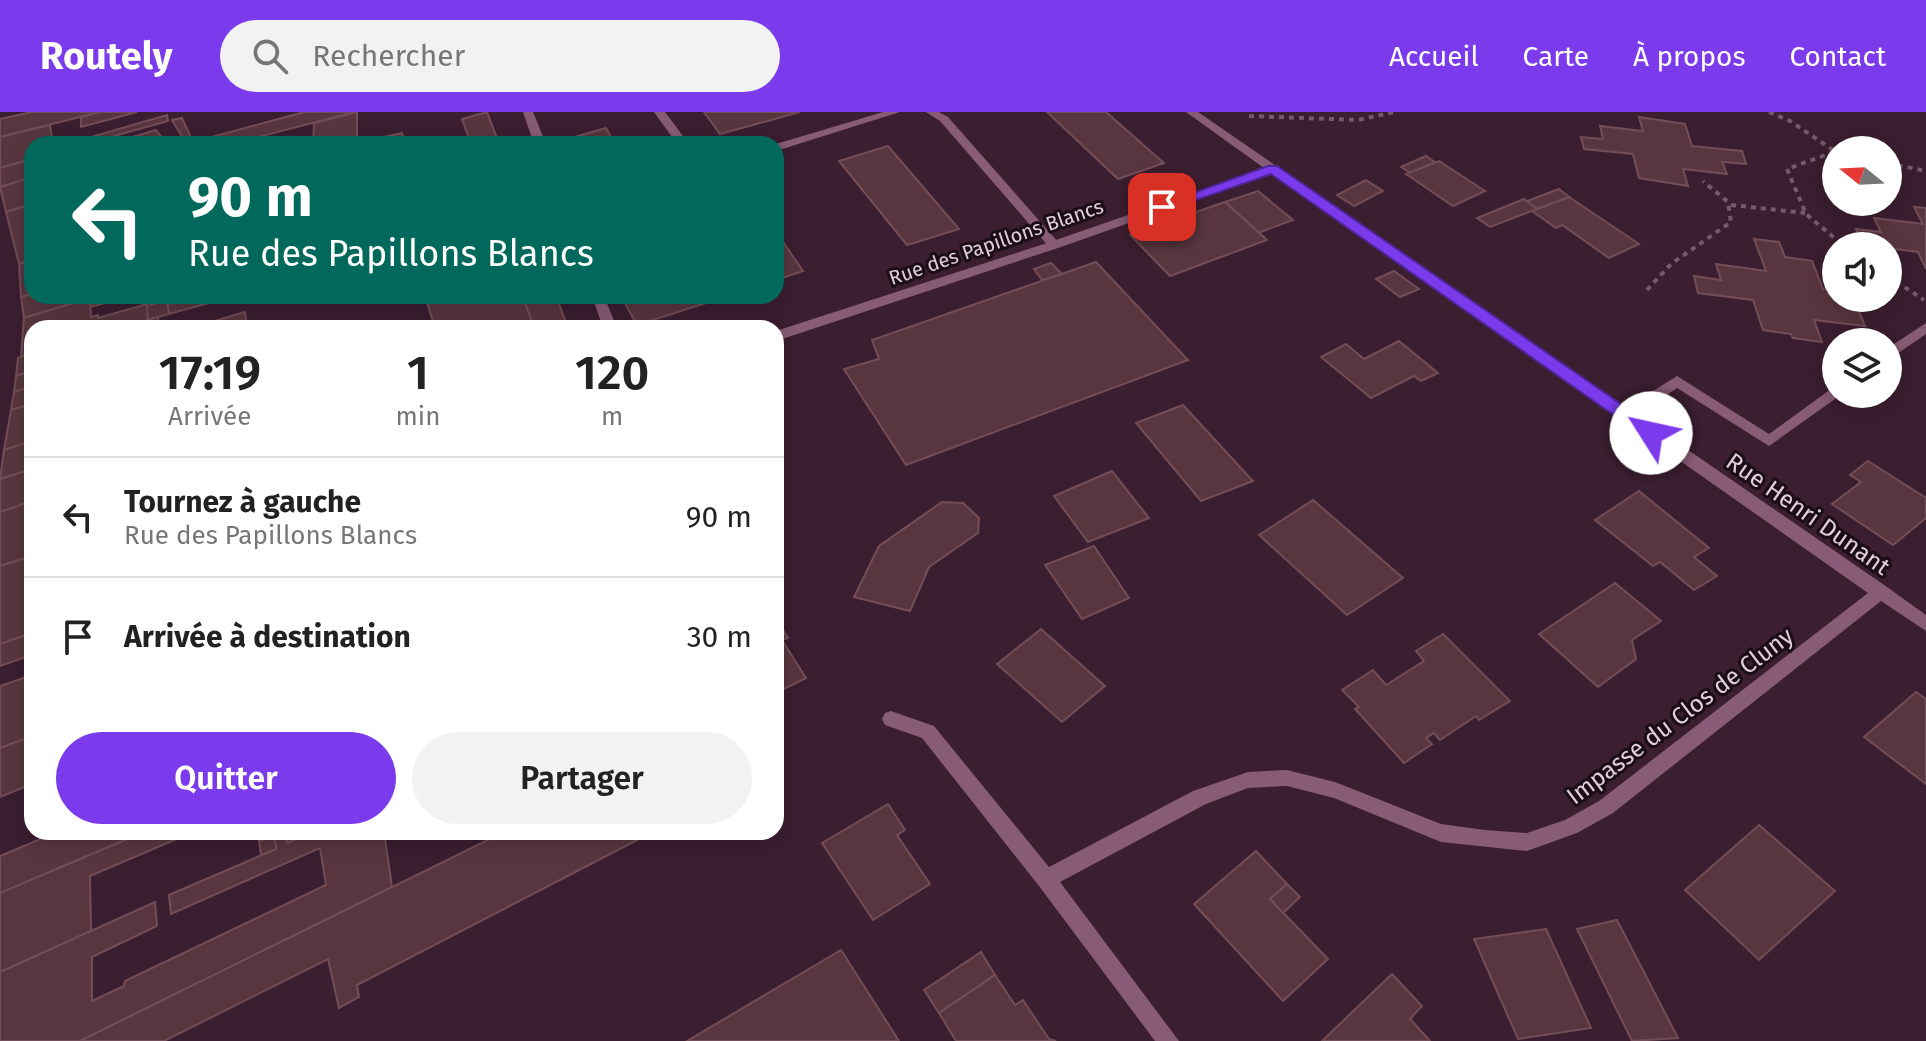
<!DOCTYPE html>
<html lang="fr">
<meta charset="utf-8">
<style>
body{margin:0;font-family:"Fira Sans",sans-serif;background:#f2f2f2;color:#222;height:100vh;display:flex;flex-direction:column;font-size:30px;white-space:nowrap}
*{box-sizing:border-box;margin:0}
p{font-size:26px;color:#767676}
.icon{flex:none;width:44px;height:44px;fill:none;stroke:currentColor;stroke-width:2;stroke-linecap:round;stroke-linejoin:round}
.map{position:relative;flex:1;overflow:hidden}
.side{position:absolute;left:24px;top:208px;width:760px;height:520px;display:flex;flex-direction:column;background:#fff;border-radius:24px;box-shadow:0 4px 20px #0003}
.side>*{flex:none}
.hud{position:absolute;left:24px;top:24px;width:760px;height:168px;border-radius:24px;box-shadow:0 4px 20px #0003;background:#00695c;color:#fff;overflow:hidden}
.needle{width:52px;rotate:288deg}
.fabs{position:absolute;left:1822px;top:24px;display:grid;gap:16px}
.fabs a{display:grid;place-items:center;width:80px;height:80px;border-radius:50%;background:#fff;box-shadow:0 4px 20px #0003;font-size:40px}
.pin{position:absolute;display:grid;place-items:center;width:68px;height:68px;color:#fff;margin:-34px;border-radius:16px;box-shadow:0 4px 12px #0006}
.me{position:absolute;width:88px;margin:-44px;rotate:305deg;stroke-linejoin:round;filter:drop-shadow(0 0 6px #0008)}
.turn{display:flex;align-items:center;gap:28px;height:168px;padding:0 32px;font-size:36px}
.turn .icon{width:104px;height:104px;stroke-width:2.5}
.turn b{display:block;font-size:56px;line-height:68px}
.eta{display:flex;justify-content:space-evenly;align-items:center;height:136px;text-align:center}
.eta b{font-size:48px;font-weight:600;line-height:56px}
.action{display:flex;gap:16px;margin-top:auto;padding:16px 32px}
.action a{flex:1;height:92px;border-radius:48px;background:#7c3aed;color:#fff;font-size:32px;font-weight:600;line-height:92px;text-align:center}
.action a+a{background:#f2f2f2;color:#222}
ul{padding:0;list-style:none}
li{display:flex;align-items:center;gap:24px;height:120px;padding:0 32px;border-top:2px solid #e0e0e0}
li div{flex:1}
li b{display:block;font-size:30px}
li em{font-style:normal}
header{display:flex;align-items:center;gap:48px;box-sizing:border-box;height:112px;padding:0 40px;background:#7c3aed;color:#fff}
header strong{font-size:38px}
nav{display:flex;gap:44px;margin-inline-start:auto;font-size:28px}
.search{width:560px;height:72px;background:#f2f2f2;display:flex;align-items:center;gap:20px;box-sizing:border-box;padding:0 28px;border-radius:44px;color:#767676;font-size:30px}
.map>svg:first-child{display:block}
</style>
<header>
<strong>Routely</strong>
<div class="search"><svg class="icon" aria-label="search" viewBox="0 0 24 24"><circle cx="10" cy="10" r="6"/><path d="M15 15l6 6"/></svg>Rechercher</div>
<nav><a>Accueil</a><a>Carte</a><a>À propos</a><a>Contact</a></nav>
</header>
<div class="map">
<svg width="1926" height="929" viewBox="0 0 1926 929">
<rect width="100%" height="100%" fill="#3b1e30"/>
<g fill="#59363f" stroke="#734d57" stroke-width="2">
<polygon points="32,0 100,0 0,25 0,7"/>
<polygon points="100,0 137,0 81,15 81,5"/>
<polygon points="304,0 355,0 231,32 193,30"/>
<polygon points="357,0 357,31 402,21 405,32 313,32 314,11"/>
<polygon points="487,0 499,32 471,32 462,7"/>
<polygon points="704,0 800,0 720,22"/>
<polygon points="1047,0 1106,0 1164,51 1118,67"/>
<polygon points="167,3 168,9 85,32 67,32"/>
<polygon points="1639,5 1685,12 1692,34 1742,39 1746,52 1722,50 1727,62 1683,57 1688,74 1639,66 1633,42 1584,37 1581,25 1603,27 1600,14 1643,19"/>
<polygon points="182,6 193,30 194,32 181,32 186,31 172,8"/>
<polygon points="50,13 53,32 32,32 32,47 0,56 0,25"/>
<polygon points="606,16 615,32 554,31"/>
<polygon points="156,18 167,32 109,32"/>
<polygon points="888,34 959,117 907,133 839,49"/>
<polygon points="1426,44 1435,50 1411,61 1401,55"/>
<polygon points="32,47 32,65 0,75 0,56"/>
<polygon points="1439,49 1485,79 1453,94 1406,62"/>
<polygon points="32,65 32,92 6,100 0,75"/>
<polygon points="1366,68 1383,79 1354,94 1337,83"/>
<polygon points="1559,77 1569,85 1537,97 1527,89"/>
<polygon points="1258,79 1293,108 1258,121 1225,90"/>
<polygon points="1569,85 1639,132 1609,146 1562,113 1556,116 1532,99"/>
<polygon points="1524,87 1537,97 1490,115 1477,106"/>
<polygon points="1225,90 1267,128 1170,164 1130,123"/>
<polygon points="32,92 32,148 19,152 6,100"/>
<polygon points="1914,95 1926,96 1926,157 1918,140 1864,133 1856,117 1881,120 1874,106 1923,112"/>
<polygon points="781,127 803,159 776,168 776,129"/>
<polygon points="1754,127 1779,130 1785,145 1812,149 1823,177 1836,178 1836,186 1858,186 1863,197 1858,197 1865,214 1814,208 1822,230 1793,226 1791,222 1763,218 1753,188 1698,181 1694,164 1721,168 1716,152 1766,159"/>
<polygon points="32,148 32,182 21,185 19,152"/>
<polygon points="1096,150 1188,248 906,353 844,257 879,247 872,228"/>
<polygon points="1051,151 1062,162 1042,168 1034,157"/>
<polygon points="1394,159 1419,177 1400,185 1376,167"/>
<polygon points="32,182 32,184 130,184 91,195 90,186 24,206 21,185"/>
<polygon points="182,184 234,184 169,202 167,188"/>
<polygon points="425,184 523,184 534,216 426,216 434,213"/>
<polygon points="523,184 556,184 568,216 534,216"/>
<polygon points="621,184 728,184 637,213"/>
<polygon points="90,186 91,205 98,203 98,206 147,192 148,208 121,216 32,216 32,241 21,244 24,206"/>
<polygon points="167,188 169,202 148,208 147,194"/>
<polygon points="245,200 247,216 191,216"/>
<polygon points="158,205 159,216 121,216 148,208"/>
<polygon points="1399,229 1438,261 1421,269 1414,264 1371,286 1321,245 1346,232 1364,247"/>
<polygon points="32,241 32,259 16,264 18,246"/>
<polygon points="32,259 32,274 14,280 16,264"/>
<polygon points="32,274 32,292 11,298 14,280"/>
<polygon points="32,292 32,329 4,338 11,298"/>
<polygon points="1183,293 1253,369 1201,389 1136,311"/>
<polygon points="32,329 32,357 0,367 4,338"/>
<polygon points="1868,349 1926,386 1926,406 1893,433 1832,392 1861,370 1850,363"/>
<polygon points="32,357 32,389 0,400 0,367"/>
<polygon points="1112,359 1149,406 1088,430 1054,384"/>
<polygon points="1639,379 1709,436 1694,445 1717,464 1694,478 1660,450 1653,454 1595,408"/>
<polygon points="1313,388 1403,466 1347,503 1259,423"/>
<polygon points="32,389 32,444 0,454 0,400"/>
<polygon points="942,390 963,391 979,406 978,421 929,455 910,499 854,485 879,434"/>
<polygon points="1094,434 1129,486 1082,507 1045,453"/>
<polygon points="32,444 32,521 0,532 0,454"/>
<polygon points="1615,471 1661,509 1632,528 1636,547 1598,575 1539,522"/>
<polygon points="776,507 788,526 782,528 806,566 776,581"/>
<polygon points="1041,517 1105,574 1062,610 997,552"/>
<polygon points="32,521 32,543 0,554 0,532"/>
<polygon points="1443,522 1510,589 1479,608 1476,604 1440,628 1434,621 1426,626 1432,632 1404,651 1355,597 1359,595 1342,578 1373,558 1386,573 1424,549 1416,539"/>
<polygon points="32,563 32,624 0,636 0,574"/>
<polygon points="1916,580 1926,587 1926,672 1864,625"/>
<polygon points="32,624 32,672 0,685 0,636"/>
<polygon points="888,692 905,718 897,723 930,772 873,808 822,731"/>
<polygon points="1759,713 1835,779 1759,848 1685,778"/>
<polygon points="57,720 141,720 141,721 0,781 0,744"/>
<polygon points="144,720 193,720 90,764 91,819 0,860 0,781"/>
<polygon points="281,720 286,720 287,731 312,720 384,720 392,775 80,929 0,929 0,860 155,790 157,814 92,845 92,889 124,874 125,869 326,773 320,736 171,802 169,783 276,737 274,723"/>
<polygon points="286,720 312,720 287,731"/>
<polygon points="504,720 643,720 645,724 357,873 359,885 339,896 328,847 164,929 80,929"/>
<polygon points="274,723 276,737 261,743 259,729"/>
<polygon points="1256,739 1287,772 1270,787 1328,847 1283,889 1194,792"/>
<polygon points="1287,772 1300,785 1283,801 1270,787"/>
<polygon points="1617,808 1678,926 1632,929 1577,817"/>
<polygon points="1546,817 1591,916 1518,927 1474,827"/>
<polygon points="841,838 899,929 687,929"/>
<polygon points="981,840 995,863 939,901 924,878"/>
<polygon points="1392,862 1422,894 1410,907 1430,929 1322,929"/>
<polygon points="995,863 1015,893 1023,888 1049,927 1056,929 956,929 939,901"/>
</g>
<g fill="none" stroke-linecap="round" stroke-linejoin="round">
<g stroke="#745a6a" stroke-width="4" stroke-dasharray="5 5" stroke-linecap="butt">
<polyline points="1769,0 1790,9 1836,40"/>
<polyline points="1249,4 1358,8 1394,0"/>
<polyline points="1834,40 1787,57 1806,102 1844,134"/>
<polyline points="1888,51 1926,59"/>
<polyline points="1731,93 1805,101"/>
<polyline points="1888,164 1924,188"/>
<polyline points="1647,178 1671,152 1731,110 1728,90 1703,69"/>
</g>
<g fill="#885c76" fill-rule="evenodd">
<polygon points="654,0 665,0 689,32 677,32"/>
<polygon points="883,0 900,0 776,39 776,32"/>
<polygon points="926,0 939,0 948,5 1058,130 1058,136 1050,136 940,9"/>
<polygon points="1926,211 1926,222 1888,248 1888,236"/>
<polygon points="1677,264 1769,322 1831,277 1836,276 1836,282 1842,282 1769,334 1677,276 1631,307 1621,307 1619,303 1621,299"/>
</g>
<g fill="#885c76" fill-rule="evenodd">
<polygon points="523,0 533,0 546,32 534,32"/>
<polygon points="1186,0 1198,0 1887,475 1926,503 1926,519 1881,489 1613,701 1577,721 1527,739 1441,730 1334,686 1287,674 1248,676 1206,692 1060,770 1179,929 1155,929 1039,774 922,626 885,613 882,607 885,601 891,599 934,614 1049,755 1193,679 1248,660 1287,658 1335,670 1441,712 1485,718 1527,721 1565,708 1599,689 1868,481 1271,61 1058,136 776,229 776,219 1050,130 1264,56"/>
<polygon points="592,184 604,184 617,216 603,216"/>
</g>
</g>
<polygon fill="#7c3aed" stroke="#51269a" stroke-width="2" points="1268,54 1277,54 1657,317 1659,321 1657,325 1645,325 1271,62 1167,98 1155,95"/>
<g text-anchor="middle" stroke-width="6" stroke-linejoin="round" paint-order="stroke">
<g font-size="20" fill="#e1ced9" stroke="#1a0d15">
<text transform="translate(996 130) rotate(-19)" y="7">Rue des Papillons Blancs</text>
</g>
<g font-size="24" fill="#e1ced9" stroke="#1a0d15">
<text transform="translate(1808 402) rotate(35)" y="8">Rue Henri Dunant</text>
<text transform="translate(1680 604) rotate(-37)" y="8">Impasse du Clos de Cluny</text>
</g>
</g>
</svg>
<div class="fabs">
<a><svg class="needle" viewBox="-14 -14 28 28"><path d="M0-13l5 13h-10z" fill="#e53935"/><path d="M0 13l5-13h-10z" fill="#767676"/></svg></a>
<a><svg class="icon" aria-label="sound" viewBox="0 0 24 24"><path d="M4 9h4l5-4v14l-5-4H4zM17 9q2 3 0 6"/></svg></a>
<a><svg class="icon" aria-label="layers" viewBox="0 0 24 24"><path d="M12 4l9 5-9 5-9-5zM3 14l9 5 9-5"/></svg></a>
</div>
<div class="pin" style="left:1162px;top:95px;background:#d93025"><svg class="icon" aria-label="arrive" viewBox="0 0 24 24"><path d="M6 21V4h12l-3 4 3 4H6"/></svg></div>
<svg class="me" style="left:1651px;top:321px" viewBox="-20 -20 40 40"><circle r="19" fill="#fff"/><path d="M0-13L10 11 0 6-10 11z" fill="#7c3aed"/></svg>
<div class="hud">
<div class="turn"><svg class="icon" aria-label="left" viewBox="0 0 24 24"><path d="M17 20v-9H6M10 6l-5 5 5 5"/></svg><div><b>90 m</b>Rue des Papillons Blancs</div></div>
</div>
<section class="side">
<div class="eta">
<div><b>17:19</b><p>Arrivée</p></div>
<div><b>1</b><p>min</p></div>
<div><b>120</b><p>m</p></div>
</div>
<ul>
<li><svg class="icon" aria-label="left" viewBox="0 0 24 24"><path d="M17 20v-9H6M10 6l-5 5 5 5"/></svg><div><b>Tournez à gauche</b><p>Rue des Papillons Blancs</p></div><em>90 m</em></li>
<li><svg class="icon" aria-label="arrive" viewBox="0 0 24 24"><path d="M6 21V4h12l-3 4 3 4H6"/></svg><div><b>Arrivée à destination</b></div><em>30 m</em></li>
</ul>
<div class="action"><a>Quitter</a><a>Partager</a></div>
</section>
</div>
